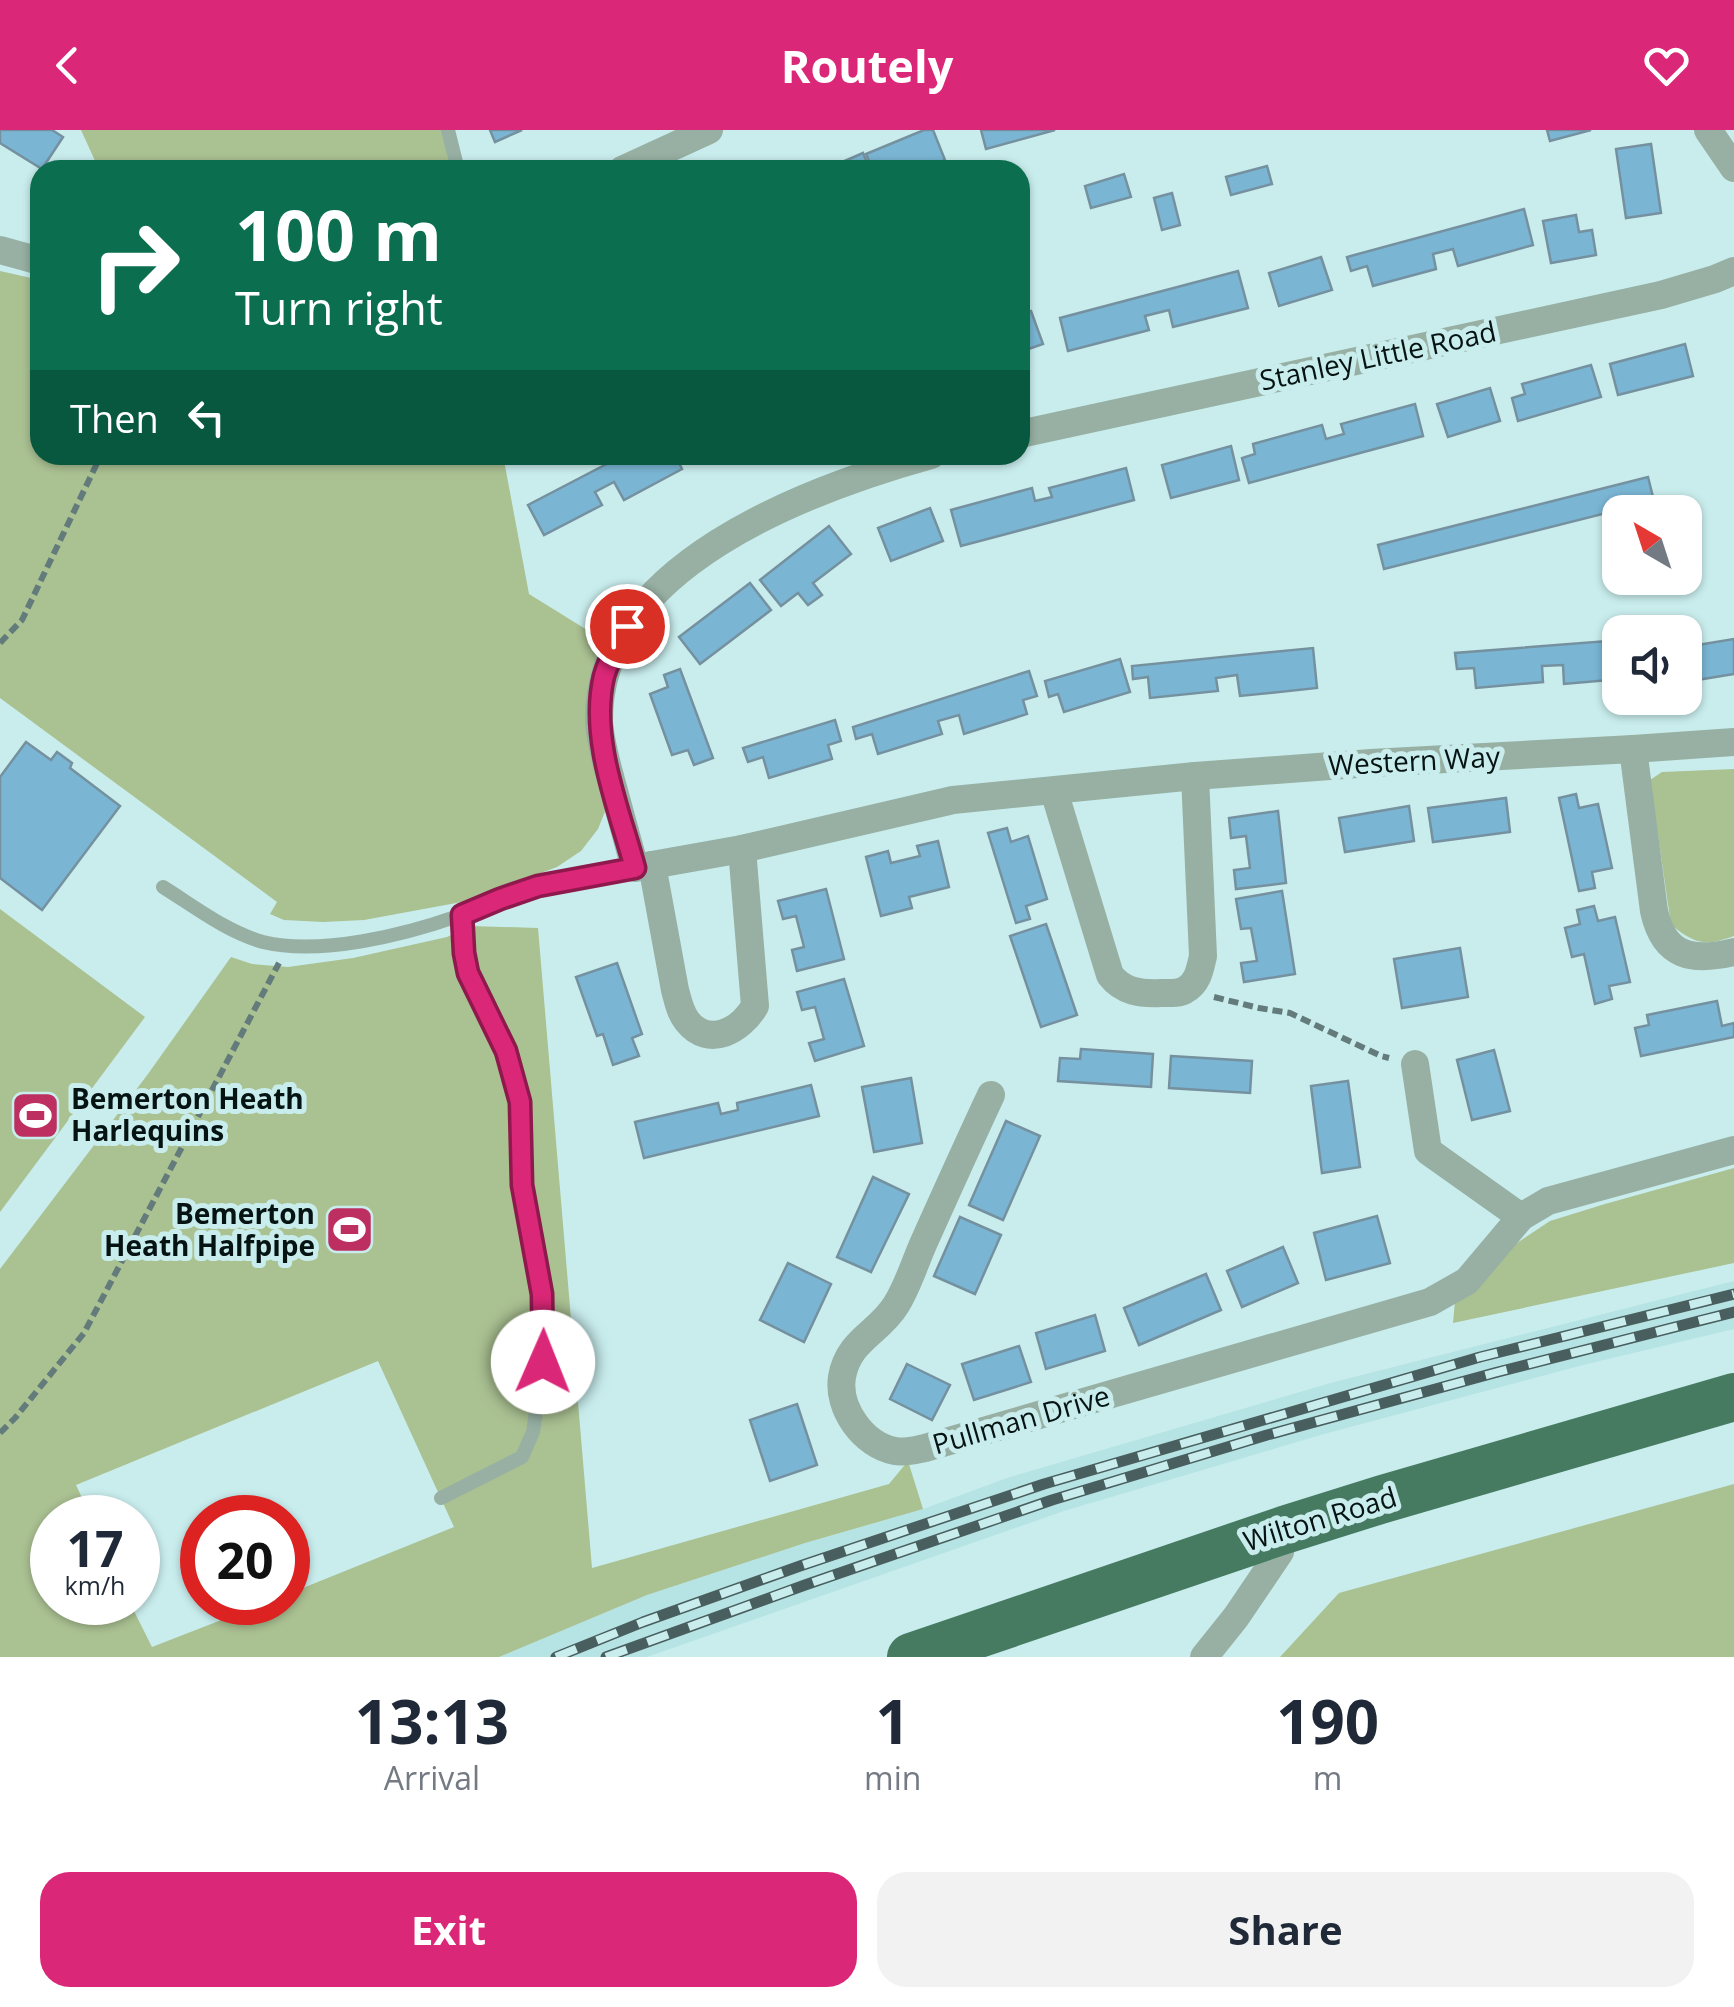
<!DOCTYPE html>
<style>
body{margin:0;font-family:"Open Sans",sans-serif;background:#f2f2f3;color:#1f2937;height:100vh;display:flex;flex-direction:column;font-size:38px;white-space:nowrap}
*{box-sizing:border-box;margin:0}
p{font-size:32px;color:#747a83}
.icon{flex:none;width:55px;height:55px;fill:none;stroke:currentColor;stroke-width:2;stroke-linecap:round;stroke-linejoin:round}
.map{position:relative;height:1527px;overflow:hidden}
.sheet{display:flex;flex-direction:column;background:#fff;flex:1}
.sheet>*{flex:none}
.top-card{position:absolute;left:30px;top:30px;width:1000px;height:305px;border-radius:30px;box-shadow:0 2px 8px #0004;background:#0b6e4f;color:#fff;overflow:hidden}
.needle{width:65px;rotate:321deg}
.tools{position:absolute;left:1602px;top:365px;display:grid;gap:20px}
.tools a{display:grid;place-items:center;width:100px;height:100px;border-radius:20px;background:#fff;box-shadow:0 2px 8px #0004;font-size:50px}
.speed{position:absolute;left:30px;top:1365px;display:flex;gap:20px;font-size:50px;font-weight:700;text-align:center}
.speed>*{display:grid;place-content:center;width:130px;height:130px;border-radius:50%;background:#fff;box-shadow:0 2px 8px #0004;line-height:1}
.speed small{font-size:25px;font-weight:400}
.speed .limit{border:15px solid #d22;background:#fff;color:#111}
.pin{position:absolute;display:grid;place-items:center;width:85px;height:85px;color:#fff;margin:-42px;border:5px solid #fff;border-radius:50%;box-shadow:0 2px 10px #0007}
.me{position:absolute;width:110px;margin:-55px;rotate:1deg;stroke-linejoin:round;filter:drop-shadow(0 0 8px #0008)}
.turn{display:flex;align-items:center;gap:35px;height:210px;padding:0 40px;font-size:45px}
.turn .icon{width:130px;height:130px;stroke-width:2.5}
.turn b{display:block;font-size:70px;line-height:85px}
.then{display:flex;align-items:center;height:95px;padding:0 40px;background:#0003;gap:20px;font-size:38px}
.eta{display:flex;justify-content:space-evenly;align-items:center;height:170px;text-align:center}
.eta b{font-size:60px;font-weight:700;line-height:70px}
.primary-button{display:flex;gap:20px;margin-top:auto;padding:20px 40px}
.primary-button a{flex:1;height:115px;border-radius:30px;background:#db2777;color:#fff;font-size:40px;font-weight:700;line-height:115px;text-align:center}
.primary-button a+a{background:#f2f2f3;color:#1f2937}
header{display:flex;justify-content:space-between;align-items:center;height:130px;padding:0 40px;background:#db2777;color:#fff;font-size:45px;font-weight:700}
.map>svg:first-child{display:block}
</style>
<header><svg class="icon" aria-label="back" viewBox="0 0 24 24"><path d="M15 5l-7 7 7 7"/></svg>Routely<svg class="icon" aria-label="heart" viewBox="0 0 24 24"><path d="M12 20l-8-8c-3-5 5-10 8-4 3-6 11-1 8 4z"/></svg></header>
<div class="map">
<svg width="1734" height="1527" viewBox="0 0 1734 1527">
<rect width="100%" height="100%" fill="#c9eded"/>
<polygon fill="#b6e3e3" points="1734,1151 1734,1199 1587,1234 1324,1304 1064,1381 647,1527 499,1527 647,1465 805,1413 923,1379 1007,1348 1334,1252"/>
<g fill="#aac192" fill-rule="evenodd">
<polygon points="81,0 443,0 450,40 89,40 96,33"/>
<polygon points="0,141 40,150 40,325 503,325 529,464 608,513 606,679 598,699 581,721 557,737 467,771 364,790 323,792 284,790 270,784 277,772 0,568"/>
<path d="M 1734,639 L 1734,806 C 1704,817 1696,814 1671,795 L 1650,650 L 1662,642 Z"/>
<polygon points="0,779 145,887 0,1082"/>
<path d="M 470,796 L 538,798 L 592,1438 L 889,1354 L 908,1331 L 923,1379 L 805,1413 L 647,1465 L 499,1527 L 0,1527 L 0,1139 L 148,944 L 231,827 L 252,834 L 288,837 L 353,828 L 447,807 ZM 378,1231 L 454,1397 L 288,1464 L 288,1472 L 265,1473 L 152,1517 L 130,1473 L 52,1472 L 52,1388 L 91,1387 L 76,1355 Z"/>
<polygon points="1734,1038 1734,1133 1453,1193 1455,1171 1505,1121 1550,1091 1605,1074"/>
<polygon points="1734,1354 1734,1527 1280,1527 1339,1463"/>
</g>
<g fill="#7ab6d4" stroke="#75919f" stroke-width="2.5">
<polygon points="0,0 52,0 63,7 42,39 0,13"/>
<polygon points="490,0 522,0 495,12"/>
<polygon points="924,0 933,0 945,30 921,40 873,40 866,24"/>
<polygon points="981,0 1055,0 986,19"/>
<polygon points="1547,0 1591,0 1550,11"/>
<polygon points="1651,14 1661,83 1626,88 1616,19"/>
<polygon points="863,23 870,40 824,40"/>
<polygon points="1267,36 1272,54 1231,65 1226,47"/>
<polygon points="1124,44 1131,67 1091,78 1085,56"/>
<polygon points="1172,63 1180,95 1162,100 1154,68"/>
<polygon points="1524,79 1533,115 1458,136 1453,119 1433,124 1436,139 1373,156 1367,136 1351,141 1347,127"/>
<polygon points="1576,85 1579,102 1592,100 1596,125 1551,133 1543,91"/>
<polygon points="1321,127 1332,160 1279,176 1269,143"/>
<polygon points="1238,141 1248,178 1173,197 1169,180 1145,186 1149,200 1068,221 1060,188"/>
<polygon points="1031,181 1043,214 1020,222 1020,185"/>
<polygon points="1685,214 1693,246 1618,265 1610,234"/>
<polygon points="1591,235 1601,267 1518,291 1512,268 1525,264 1522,254"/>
<polygon points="1490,258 1500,291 1448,307 1437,274"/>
<polygon points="1415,274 1423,306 1249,353 1242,328 1255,324 1253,314 1322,295 1326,309 1344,304 1341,294"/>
<polygon points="1231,316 1239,350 1171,368 1162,335"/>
<polygon points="624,325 675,325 682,339 624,370 614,352 595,362 602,375 544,405 528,375"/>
<polygon points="1126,338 1134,370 961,416 951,380 1032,358 1035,371 1052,367 1049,358"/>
<polygon points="1648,347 1654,371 1384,439 1378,415"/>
<polygon points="930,378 943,411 891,431 878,398"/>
<polygon points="829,396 851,424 813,453 822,465 808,475 798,463 781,476 760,450"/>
<polygon points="750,453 771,480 700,534 679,507"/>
<polygon points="1734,509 1734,544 1685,552 1685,517"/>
<polygon points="1620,510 1620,549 1564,554 1563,535 1542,536 1543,552 1476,558 1474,538 1457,539 1455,523"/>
<polygon points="1313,518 1317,558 1240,566 1237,545 1216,548 1218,561 1150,568 1148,547 1133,549 1132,536"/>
<polygon points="1120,529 1130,562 1064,582 1058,564 1049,567 1045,551"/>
<polygon points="680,539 713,628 694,635 688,620 672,625 650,564 668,557 664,545"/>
<polygon points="1029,541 1037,566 1023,570 1027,584 964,604 959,585 938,591 942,604 878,624 872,604 856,609 853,597"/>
<polygon points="835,590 841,611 828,615 832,629 769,648 763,627 748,632 743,618"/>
<polygon points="26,612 51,630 57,622 72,633 70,638 120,676 42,780 0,748 0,647"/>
<polygon points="1576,664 1579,678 1598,674 1612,738 1592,742 1595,758 1579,761 1559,668"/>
<polygon points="1506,668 1510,702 1433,712 1428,678"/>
<polygon points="1409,676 1414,711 1345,722 1339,688"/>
<polygon points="1278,681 1286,753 1236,759 1234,740 1250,738 1246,706 1231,708 1229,688"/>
<polygon points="1007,698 1011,712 1028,706 1047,769 1026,776 1030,789 1016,793 988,703"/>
<polygon points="938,711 949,757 909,767 912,778 881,786 866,727 888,721 891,733 920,726 917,716"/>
<polygon points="826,759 844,829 797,841 792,820 804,817 796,786 783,789 778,771"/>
<polygon points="1282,761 1295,844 1244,852 1241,833 1257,831 1251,798 1241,799 1236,769"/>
<polygon points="1594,776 1598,791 1615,787 1630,852 1609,856 1612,869 1595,874 1584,824 1572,827 1565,798 1580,794 1577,780"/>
<polygon points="1046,794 1077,885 1041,897 1010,806"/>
<polygon points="1460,818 1468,867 1402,878 1394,829"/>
<polygon points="617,833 642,904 632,908 639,926 613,935 603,904 597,906 576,847"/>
<polygon points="844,849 864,916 815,931 809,913 824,909 815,877 802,880 797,862"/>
<polygon points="1717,871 1722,896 1734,893 1734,907 1641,926 1635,898 1649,895 1647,885"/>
<polygon points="1081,919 1153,924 1151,957 1058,951 1060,928 1080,929"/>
<polygon points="1494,920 1510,981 1472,990 1457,930"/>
<polygon points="1171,926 1252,931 1250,963 1169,958"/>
<polygon points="911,948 922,1013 874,1022 862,957"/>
<polygon points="1348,951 1360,1037 1322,1043 1311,956"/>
<polygon points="811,955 819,986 644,1028 635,992 718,973 721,984 738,980 737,973"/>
<polygon points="1006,991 1040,1006 1003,1090 969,1075"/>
<polygon points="873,1047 909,1064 871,1142 837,1127"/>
<polygon points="1377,1086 1390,1133 1326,1150 1314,1103"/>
<polygon points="960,1087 1001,1105 975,1164 934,1146"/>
<polygon points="1283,1117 1298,1153 1242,1177 1227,1141"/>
<polygon points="788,1133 831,1154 804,1212 760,1190"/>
<polygon points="1206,1144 1221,1180 1139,1215 1124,1178"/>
<polygon points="1095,1185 1105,1221 1046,1239 1036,1203"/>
<polygon points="1019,1216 1031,1252 974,1270 962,1234"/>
<polygon points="907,1234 950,1255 932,1290 890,1269"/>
<polygon points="797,1274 817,1335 770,1351 750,1290"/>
</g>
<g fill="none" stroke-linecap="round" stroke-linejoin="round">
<g stroke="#637b7b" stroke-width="6" stroke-dasharray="10 5" stroke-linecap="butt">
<polyline points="0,513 22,490 101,325"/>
<polyline points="1214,867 1259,878 1290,883 1381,926 1389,928"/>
<polyline points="0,1303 15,1288 84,1203 279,833"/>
</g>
<g stroke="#97b0a3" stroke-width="14">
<polyline points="448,0 458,40"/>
<path d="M 163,757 C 195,777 227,802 263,812 C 320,826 404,805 458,786 C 485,777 510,764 537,757 C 569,748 603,744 635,738"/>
<polyline points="441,1368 522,1327 533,1302 543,1233 543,1164 523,1055 520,973 506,921 468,843 463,823 462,785"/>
</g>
<g stroke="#97b0a3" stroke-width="28">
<polyline points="1708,0 1734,38"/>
<polyline points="622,40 709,0"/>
<polyline points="0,120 40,131"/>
<polyline points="1020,304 1661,165 1715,149 1734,141"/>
<path d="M 931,325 C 809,359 597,436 599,591 C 600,611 606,631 611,650 C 619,680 627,709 635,738 L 742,719 L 953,670 L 1195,646 L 1371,633 L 1633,619 L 1734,612"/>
<path d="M 1633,619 L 1654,781 C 1664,827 1692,832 1734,822"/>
<path d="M 1054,661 L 1110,845 C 1123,862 1141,864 1161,863 C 1169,863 1178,864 1185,860 C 1198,853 1200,839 1203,826 L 1195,646"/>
<path d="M 652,735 L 675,860 C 678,871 680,882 687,891 C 709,919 741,900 755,876 L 742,719"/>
<polyline points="1415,934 1428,1021 1521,1087"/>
<path d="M 991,965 C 968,1014 946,1063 924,1112 C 915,1132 908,1156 896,1175 C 879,1203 848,1210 842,1247 C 837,1278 863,1315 895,1321 C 906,1323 915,1320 925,1318 L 1430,1172 L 1467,1151 L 1521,1087 L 1548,1071 L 1734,1020"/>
<polyline points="1204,1527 1236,1487 1280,1422 1284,1400"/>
</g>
<polyline stroke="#467b62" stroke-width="48" points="911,1527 1284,1400 1383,1369 1734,1267"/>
<defs>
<g id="rail">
<polyline points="556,1527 643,1492 800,1436 1044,1354 1480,1227 1734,1164"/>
<polyline points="606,1527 805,1455 1052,1370 1267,1305 1494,1243 1734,1182"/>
</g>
</defs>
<use href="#rail" stroke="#495e5e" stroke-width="11"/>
<use href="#rail" stroke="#c9eded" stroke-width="8" stroke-dasharray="22" stroke-linecap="butt"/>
</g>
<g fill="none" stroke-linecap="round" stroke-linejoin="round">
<defs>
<path id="route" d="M 543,1232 L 542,1164 L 522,1055 L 520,972 L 506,921 L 468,843 L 464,823 L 462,785 L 500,769 L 538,756 L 635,738 C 619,679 589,608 604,546 C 609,528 619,512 627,496"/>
</defs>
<use href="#route" stroke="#8e194d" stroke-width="25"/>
<use href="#route" stroke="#db2777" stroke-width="18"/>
</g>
<defs>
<symbol id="stadium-square" viewBox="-11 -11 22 22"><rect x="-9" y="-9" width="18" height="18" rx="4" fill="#bc2f60" stroke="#c9eded"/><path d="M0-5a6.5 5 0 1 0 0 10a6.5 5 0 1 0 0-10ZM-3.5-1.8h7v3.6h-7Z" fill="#fff"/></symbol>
</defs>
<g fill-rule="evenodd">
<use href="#stadium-square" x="8" y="958" width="55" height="55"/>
<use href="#stadium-square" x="322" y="1072" width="55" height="55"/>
</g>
<g text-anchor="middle" stroke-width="10" stroke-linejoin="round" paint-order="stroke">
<g font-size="28" fill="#061313" stroke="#c9eded">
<text transform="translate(1378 226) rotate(-12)" y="10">Stanley Little Road</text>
<text transform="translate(1414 631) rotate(-3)" y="10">Western Way</text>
<text transform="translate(1021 1290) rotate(-16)" y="10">Pullman Drive</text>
<text transform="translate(1320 1389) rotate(-17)" y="10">Wilton Road</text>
</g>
<g font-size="28" font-weight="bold" fill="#061313" stroke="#c9eded" text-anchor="start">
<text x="71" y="979">Bemerton Heath<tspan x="71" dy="32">Harlequins</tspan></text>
<text x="315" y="1094" text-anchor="end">Bemerton<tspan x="315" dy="32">Heath Halfpipe</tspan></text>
</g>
</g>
</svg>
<div class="tools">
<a><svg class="needle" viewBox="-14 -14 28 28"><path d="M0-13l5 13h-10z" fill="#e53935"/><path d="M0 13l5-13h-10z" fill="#747a83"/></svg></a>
<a><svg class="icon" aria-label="sound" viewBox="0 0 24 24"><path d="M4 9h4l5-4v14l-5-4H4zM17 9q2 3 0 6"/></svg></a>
</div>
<div class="speed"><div>17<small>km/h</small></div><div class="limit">20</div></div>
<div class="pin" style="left:627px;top:496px;background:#d93025"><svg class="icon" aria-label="arrive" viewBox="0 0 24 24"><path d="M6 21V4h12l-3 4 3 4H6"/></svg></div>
<svg class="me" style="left:543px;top:1232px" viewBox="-20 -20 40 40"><circle r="19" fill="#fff"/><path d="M0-13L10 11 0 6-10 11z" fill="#db2777"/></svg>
<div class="top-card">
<div class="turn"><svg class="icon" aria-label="right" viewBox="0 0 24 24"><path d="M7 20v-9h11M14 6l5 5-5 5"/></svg><div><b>100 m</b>Turn right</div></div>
<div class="then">Then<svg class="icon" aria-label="left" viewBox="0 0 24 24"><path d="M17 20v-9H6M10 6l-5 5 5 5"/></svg></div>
</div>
</div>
<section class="sheet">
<div class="eta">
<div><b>13:13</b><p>Arrival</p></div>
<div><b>1</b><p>min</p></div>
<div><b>190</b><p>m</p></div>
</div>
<div class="primary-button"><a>Exit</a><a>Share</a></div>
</section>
